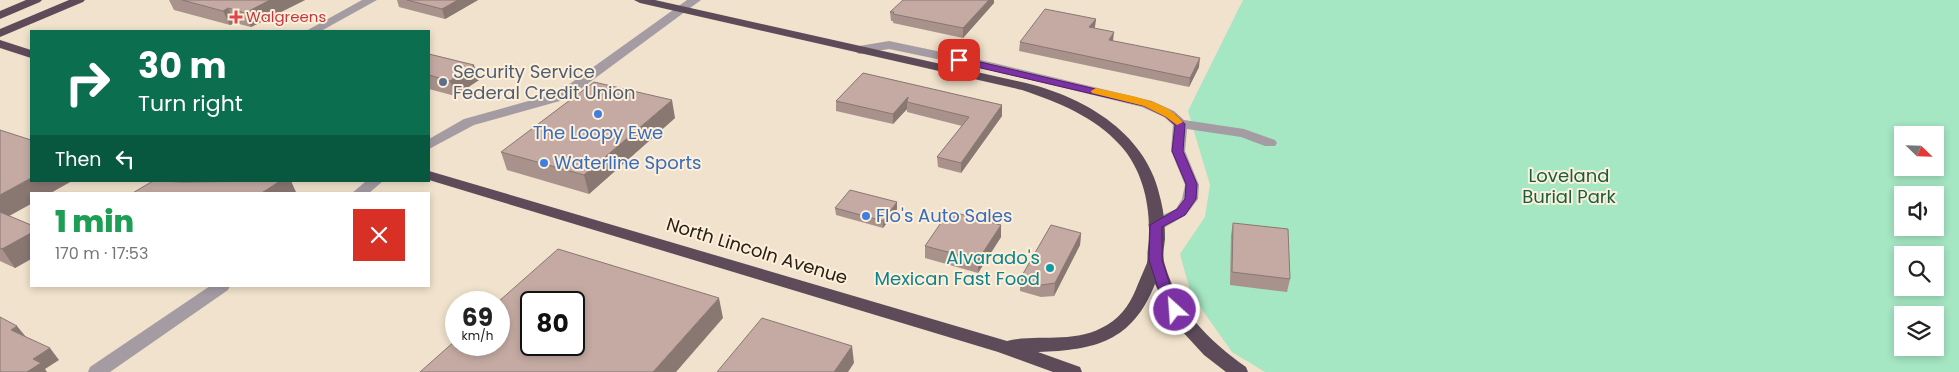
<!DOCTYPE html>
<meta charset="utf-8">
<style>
body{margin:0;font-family:Poppins,sans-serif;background:#f2f2f2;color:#222;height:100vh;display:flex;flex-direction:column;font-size:19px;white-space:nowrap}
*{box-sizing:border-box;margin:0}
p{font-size:16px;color:#767676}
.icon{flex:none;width:28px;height:28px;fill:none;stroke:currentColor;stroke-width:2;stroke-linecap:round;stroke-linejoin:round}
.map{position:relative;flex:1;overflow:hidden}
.panel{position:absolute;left:30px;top:192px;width:400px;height:95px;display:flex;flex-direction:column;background:#fff;border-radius:0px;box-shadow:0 2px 8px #0003}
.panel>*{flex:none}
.banner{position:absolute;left:30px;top:30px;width:400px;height:152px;border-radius:0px;box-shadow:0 2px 8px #0003;background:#0b6e4f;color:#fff;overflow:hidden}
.needle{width:32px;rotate:113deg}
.tools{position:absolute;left:1894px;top:126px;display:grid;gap:10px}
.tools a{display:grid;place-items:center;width:50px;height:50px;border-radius:0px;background:#fff;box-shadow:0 2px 8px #0003;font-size:25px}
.speed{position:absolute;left:445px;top:291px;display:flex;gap:10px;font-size:25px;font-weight:700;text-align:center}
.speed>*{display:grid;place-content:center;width:65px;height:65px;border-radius:50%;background:#fff;box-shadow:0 2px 8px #0003;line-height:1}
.speed small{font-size:12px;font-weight:400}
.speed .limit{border:2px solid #111;border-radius:8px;background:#fff;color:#111}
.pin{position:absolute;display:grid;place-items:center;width:42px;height:42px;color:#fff;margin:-21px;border-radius:10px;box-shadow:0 2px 8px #0006}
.me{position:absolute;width:55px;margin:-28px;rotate:334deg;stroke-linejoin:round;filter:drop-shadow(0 0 4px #0008)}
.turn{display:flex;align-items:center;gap:18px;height:105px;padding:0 25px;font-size:22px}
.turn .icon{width:65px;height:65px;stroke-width:2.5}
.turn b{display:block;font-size:35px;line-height:42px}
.then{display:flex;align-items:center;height:48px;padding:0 25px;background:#0003;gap:10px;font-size:19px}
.round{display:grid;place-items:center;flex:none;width:52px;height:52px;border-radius:0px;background:#f2f2f2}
.overview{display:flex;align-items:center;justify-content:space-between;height:85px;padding:0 25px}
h1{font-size:30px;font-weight:800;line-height:38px;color:#1e9e55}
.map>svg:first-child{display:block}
</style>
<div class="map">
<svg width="1959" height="372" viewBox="0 0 1959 372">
<rect width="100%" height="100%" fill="#f0e2cc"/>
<path fill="#a5e6c3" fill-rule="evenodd" d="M 1243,0 L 1959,0 L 1959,372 L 1265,372 L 1232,352 L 1191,294 L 1180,254 L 1205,217 L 1210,185 L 1188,111 ZM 1902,135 L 1935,135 L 1935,168 L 1902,168 ZM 1902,195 L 1935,195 L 1935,228 L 1902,228 ZM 1902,255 L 1935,255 L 1935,288 L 1902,288 ZM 1902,315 L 1935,315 L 1935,348 L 1902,348 Z"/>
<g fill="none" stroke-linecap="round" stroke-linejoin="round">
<g fill="#a59ca3" fill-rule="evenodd">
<polygon points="362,0 377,0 321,31 306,31"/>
<polygon points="687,0 701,0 567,99 474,125 429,149 429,139 464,119 557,93"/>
<polygon points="889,41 994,63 1152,101 1174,111 1184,120 1244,129 1275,140 1277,143 1275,146 1265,146 1241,137 1187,129 1185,151 1199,185 1198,199 1186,215 1162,229 1150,229 1148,225 1150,221 1176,209 1182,199 1185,185 1171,151 1173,125 1164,117 1142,107 994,71 889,49 859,54 853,50 859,46"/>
<polygon points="366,181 383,181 368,194 351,194"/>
<polygon points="210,286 230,286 228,290 110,372 88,372 90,367"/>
</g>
<g fill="#5d4b5a" fill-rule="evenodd">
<polygon points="26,0 42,0 40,2 0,19 0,11"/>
<polygon points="69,0 85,0 83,2 0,37 0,29"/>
<path d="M 634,0 L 655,0 L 1026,83 C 1087,98 1149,135 1161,201 C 1164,213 1165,227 1165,239 C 1164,248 1162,256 1165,265 C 1178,310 1208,340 1246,367 L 1248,372 L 1226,372 L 1204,355 L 1181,330 L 1171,316 L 1155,284 C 1132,342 1095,350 1038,352 L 1080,367 L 1082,372 L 1053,372 L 998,352 L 429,180 L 429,171 L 1007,341 C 1040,333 1074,345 1107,325 C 1123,316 1132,300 1138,284 C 1141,277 1144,270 1147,263 C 1148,258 1147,253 1148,248 C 1152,213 1145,172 1120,145 C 1095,117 1058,102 1022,90 L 640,3 Z"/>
<polygon points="0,40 31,50 31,58 0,48"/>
</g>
</g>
<g fill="#a9928c">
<polygon points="169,0 305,0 251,27 235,23 230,25 174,10"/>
<polygon points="397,0 478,0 445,19 399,7"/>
<polygon points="994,3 963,38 893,23 893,21 891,21 890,12"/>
<polygon points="1096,19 1094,28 1113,41 1199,67 1189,87 1019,51 1020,42"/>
<polygon points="429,54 479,80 455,96 429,89"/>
<polygon points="863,73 1002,105 1002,116 961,173 938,167 937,157 962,126 907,112 907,109 893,124 836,111 836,101"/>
<polygon points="675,118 589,194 507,170 501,152"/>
<polygon points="0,130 9,216 31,225 31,259 15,268 0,261"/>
<polygon points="897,202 897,209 883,228 836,215 835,208"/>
<polygon points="1233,223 1290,279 1287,292 1230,285 1231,235"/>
<polygon points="1001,225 1001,237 978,273 925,258 925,246"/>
<polygon points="1081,233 1080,245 1054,296 1041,297 1020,291 1020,279"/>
</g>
<g fill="#897772">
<polygon points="270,0 305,0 251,27 245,13"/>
<polygon points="458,0 478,0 445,19 442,9"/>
<polygon points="989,0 994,0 994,3 963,38 963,28"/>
<polygon points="228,8 235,23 230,25 223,11"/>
<polygon points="1096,19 1095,27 1089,36 1089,27"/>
<polygon points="1114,32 1113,41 1109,40"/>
<polygon points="1200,58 1199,67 1189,87 1190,78"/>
<polygon points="474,65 479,80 455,96 450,81"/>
<polygon points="908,97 907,102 907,109 893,124 893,114"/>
<polygon points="672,100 675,118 589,194 584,175"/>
<polygon points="1002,105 1002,116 961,173 961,163"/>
<polygon points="31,178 31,181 72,181 49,194 31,194 31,204 0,221 0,195"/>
<polygon points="280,181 291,181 296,192 294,194 260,194"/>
<polygon points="897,202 897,209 883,228 883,221"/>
<polygon points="1001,225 1001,237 978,273 978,260"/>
<polygon points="31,233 31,259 15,268 2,249"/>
<polygon points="1081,233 1080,245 1054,296 1055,283"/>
<polygon points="719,298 723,318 676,372 653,372"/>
<polygon points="17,326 26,337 11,330"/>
<polygon points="852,346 854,363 848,372 834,372"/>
<polygon points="50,348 59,360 45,369 47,372 27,372 33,359"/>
</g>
<g fill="#c4aaa3" stroke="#897772" fill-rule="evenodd">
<polygon points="182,0 270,0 245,13 228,8 223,11"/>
<polygon points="407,0 458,0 442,9"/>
<polygon points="903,0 989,0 963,28 893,14 894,12 890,12"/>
<polygon points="1045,9 1096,19 1089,27 1114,32 1109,40 1200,58 1190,78 1020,42"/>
<polygon points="429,54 474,65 450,81 429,75"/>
<polygon points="863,73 1002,105 961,163 937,157 969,117 907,102 908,97 893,114 836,101"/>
<polygon points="594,82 672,100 584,175 501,152"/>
<polygon points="0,130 31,140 31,178 0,195"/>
<polygon points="153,181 183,182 280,181 260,194 131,194"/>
<polygon points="850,190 897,202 883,221 835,208"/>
<polygon points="949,211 1001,225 978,260 925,246"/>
<polygon points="0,212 31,225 31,233 2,249 0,248"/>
<polygon points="1233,223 1288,229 1290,279 1232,272"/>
<polygon points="1051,225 1081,233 1055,283 1042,285 1020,279"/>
<path d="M 558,249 L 719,298 L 653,372 L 420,372 L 456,340 L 456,345 L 499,345 L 499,302 L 498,302 ZM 531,302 L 574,302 L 574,345 L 531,345 Z"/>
<polygon points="0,317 17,326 11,330 50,348 33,359 41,363 27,372 2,372 0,371"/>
<polygon points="762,318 852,346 834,372 717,372"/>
</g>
<path fill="#7c32a4" stroke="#51206b" d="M 959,57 L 1151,102 C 1164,108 1176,113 1185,124 L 1183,151 L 1197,184 L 1196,199 L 1185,215 L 1162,227 L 1162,260 L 1171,288 L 1182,310 L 1180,313 L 1171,313 L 1169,310 L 1158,288 L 1149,260 L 1150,225 L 1177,209 L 1185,199 L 1186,184 L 1172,151 L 1175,125 L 1166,117 L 1144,106 L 955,62 L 955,58 Z"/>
<path fill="#f59e0b" d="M 1096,88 C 1123,95 1164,98 1183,122 L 1177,125 L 1166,117 L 1144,106 L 1092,93 L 1091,91 Z"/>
<path fill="#e0444e" stroke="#fdefd9" stroke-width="2" d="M233.5 9.5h5v5h5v5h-5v5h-5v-5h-5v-5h5z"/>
<circle fill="#5c6f8a" stroke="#fdefd9" stroke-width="2" cx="443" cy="82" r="5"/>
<g fill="#3f7fe0" stroke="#fdefd9" stroke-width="2">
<circle cx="598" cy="114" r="5"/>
<circle cx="544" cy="163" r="5"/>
<circle cx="866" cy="216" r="5"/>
</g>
<circle fill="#0f9aa8" stroke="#fdefd9" stroke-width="2" cx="1050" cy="268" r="5"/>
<g text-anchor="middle" stroke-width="4" stroke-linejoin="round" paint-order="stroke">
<g font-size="15" fill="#be3a42" stroke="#fdefd9" text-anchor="start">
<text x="246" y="22">Walgreens</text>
</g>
<g font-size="18" fill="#4e5e75" stroke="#fdefd9" text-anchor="start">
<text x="453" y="78">Security Service<tspan x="453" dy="21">Federal Credit Union</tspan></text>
</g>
<g font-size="18" fill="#366cbe" stroke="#fdefd9" text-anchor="start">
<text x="598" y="139" text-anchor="middle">The Loopy Ewe</text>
<text x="554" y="169">Waterline Sports</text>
<text x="876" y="222">Flo's Auto Sales</text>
</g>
<g font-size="18" fill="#155f40" stroke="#fdefd9">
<text x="1569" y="182">Loveland<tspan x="1569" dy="21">Burial Park</tspan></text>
</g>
<g font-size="18" fill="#252018" stroke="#fdefd9">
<text transform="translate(757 251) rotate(17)" y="6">North Lincoln Avenue</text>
</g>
<g font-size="18" fill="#0d838f" stroke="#fdefd9" text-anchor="end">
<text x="1040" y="264">Alvarado's<tspan x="1040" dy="21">Mexican Fast Food</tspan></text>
</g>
</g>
</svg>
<div class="tools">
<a><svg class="needle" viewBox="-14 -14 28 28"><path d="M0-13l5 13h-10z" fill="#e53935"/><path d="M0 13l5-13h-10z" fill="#767676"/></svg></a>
<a><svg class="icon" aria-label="sound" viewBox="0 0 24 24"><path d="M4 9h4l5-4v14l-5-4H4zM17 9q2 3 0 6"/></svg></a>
<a><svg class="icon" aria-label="search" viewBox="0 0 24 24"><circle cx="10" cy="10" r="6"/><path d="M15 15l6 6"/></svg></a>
<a><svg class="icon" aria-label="layers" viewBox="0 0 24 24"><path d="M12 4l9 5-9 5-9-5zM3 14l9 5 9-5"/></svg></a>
</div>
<div class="speed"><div>69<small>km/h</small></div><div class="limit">80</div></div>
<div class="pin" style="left:959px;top:60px;background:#d93025"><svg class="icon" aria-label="arrive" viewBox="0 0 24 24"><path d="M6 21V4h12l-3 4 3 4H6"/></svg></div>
<svg class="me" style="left:1175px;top:310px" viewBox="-20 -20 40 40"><circle r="17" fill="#7c32a4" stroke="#fff" stroke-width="3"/><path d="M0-11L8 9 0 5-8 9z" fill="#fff"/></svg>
<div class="banner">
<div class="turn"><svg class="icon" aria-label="right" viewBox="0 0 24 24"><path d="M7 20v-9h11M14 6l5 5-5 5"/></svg><div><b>30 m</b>Turn right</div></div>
<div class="then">Then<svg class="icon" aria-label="left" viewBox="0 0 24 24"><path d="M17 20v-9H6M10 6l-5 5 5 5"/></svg></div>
</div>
<section class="panel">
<div class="overview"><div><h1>1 min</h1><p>170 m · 17:53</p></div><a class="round" style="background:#d93025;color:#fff"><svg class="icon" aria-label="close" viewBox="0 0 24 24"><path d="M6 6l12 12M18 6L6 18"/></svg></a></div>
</section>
</div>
